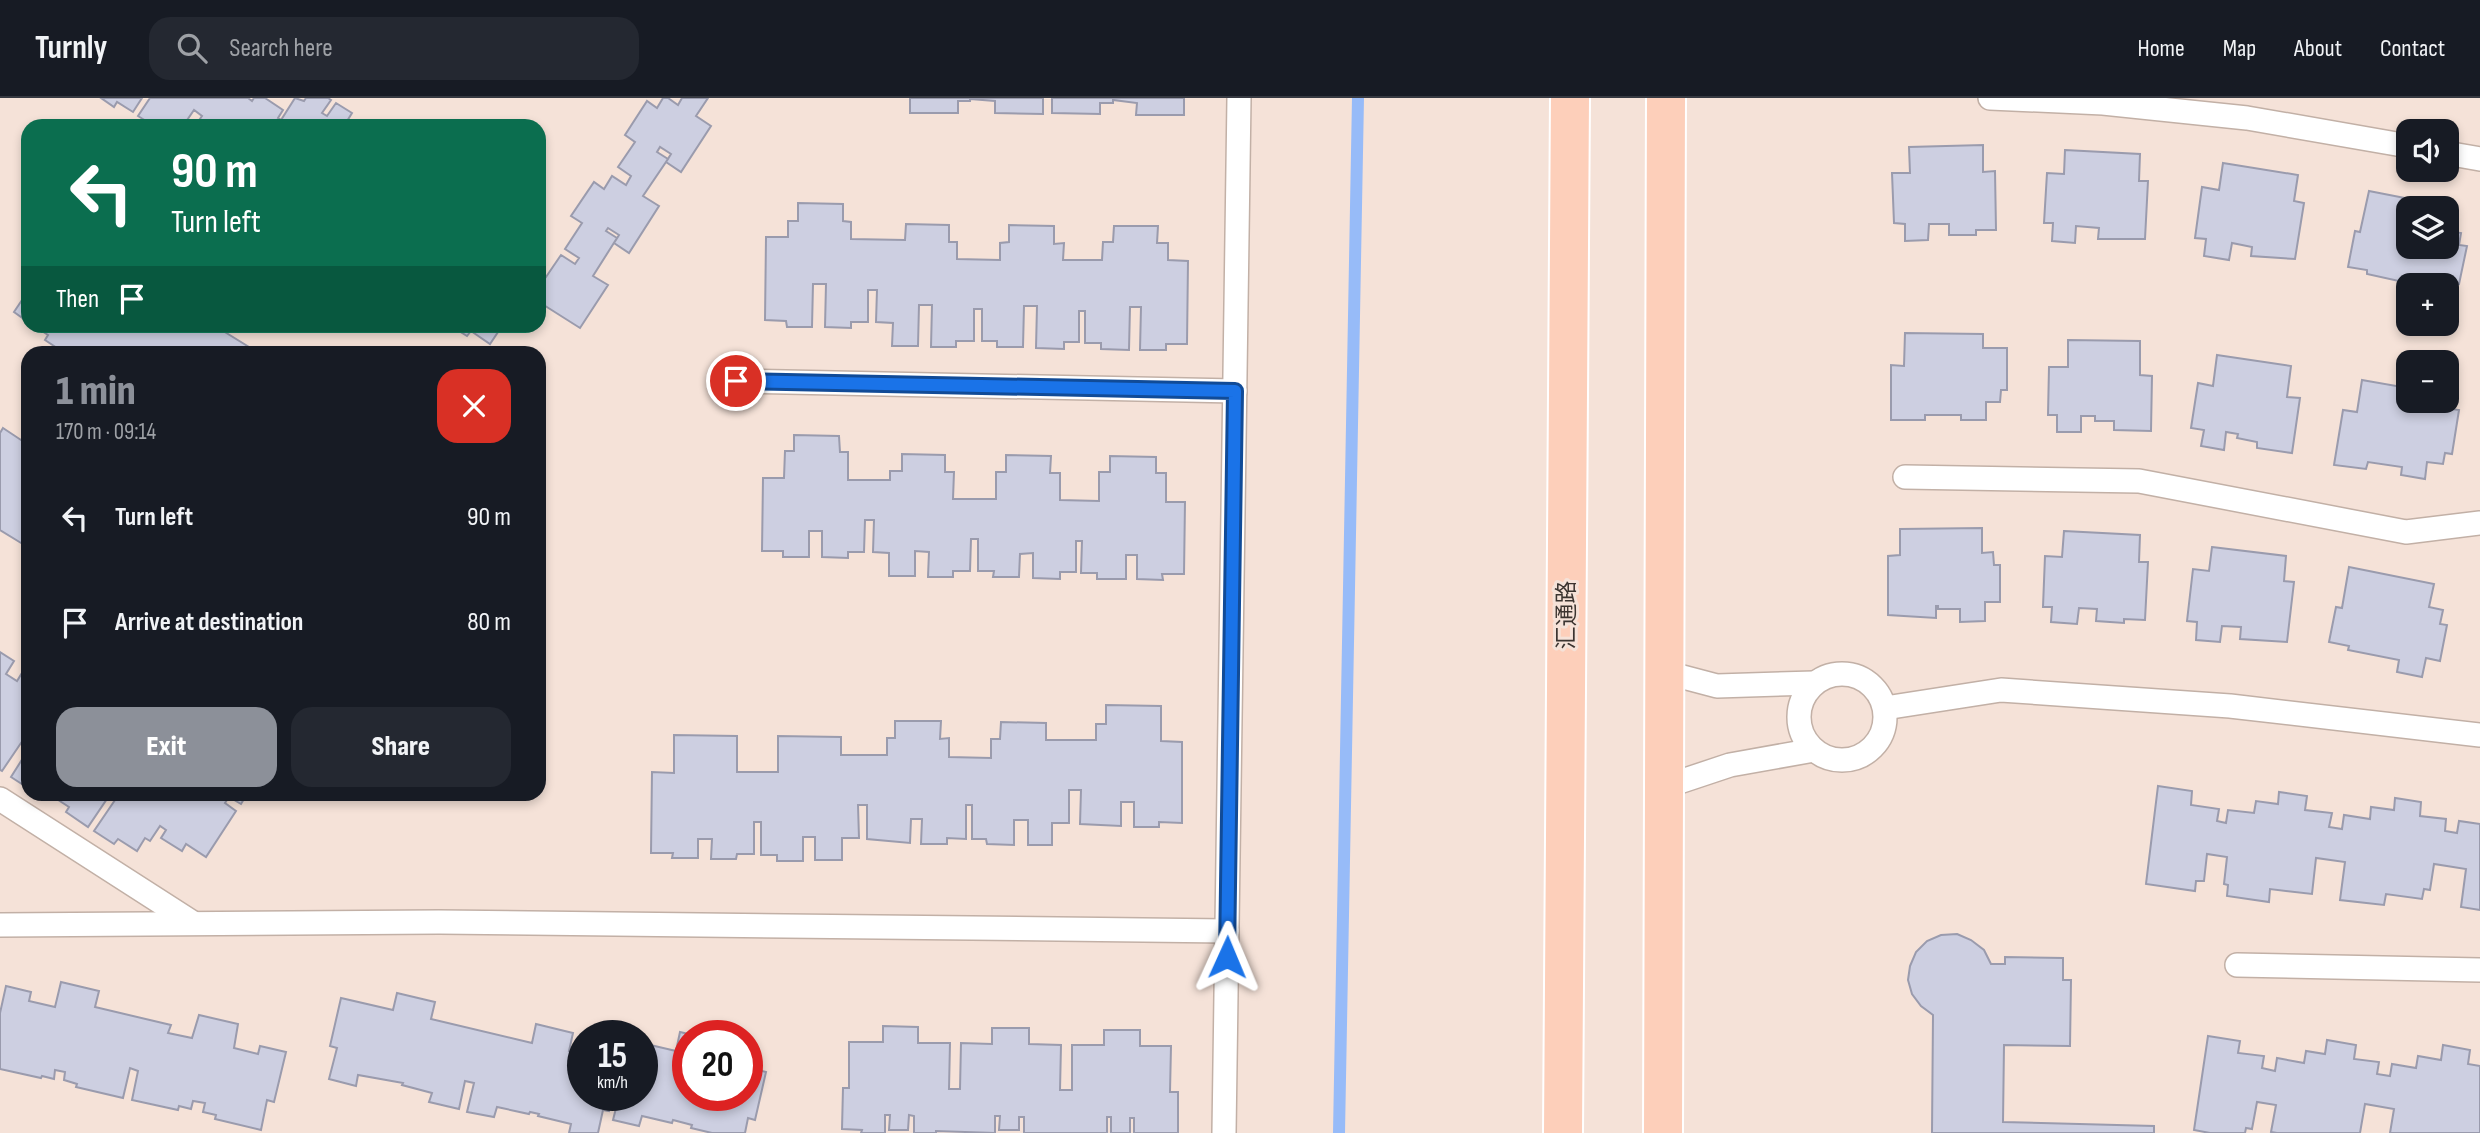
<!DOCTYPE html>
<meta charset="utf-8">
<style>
body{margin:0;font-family:"Sofia Sans Condensed","Noto Sans SC",sans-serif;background:#242831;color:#f1f3f6;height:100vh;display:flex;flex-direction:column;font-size:26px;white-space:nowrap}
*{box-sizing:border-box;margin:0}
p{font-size:23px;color:#9ea1a6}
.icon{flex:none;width:38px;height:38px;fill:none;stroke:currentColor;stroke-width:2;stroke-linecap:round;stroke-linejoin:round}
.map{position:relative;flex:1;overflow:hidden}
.side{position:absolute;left:21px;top:248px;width:525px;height:455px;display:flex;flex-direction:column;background:#171b24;border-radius:21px;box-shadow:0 4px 10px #0003}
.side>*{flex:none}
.top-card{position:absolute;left:21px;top:21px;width:525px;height:214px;border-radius:21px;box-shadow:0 4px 10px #0003;background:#0b6e4f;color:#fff;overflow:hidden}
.buttons{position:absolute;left:2396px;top:21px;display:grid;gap:14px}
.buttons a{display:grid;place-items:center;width:63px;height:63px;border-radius:14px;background:#171b24;box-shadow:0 4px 10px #0003;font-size:35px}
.speed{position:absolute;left:567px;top:922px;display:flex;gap:14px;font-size:35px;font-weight:700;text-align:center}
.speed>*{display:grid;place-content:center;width:91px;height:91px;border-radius:50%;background:#171b24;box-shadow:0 4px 10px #0003;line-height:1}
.speed small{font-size:18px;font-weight:400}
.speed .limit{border:10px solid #d22;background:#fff;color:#111}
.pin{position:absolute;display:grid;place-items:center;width:60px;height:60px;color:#fff;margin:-30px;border:4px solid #fff;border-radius:50%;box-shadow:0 2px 7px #0007}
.me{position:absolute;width:77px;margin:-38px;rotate:1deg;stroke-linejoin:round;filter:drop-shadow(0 0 5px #0008)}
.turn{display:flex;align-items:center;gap:24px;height:147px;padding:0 35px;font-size:32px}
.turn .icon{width:91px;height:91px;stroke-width:2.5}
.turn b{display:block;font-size:49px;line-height:60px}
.then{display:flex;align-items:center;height:66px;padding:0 35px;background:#0003;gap:14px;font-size:26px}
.round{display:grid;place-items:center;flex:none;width:74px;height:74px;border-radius:21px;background:#242831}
.head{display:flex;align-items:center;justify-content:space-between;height:119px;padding:0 35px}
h1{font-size:42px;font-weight:800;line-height:52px;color:#8c9099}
.button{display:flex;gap:14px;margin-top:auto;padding:14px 35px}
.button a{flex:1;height:80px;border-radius:21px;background:#8c9099;color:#fff;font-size:28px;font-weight:800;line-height:80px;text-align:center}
.button a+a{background:#242831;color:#f1f3f6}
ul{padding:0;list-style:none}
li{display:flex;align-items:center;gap:21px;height:105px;padding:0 35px}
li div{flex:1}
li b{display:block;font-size:26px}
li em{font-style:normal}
header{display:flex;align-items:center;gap:42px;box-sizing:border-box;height:98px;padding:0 35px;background:#171b24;border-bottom:2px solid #363941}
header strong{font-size:33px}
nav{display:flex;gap:38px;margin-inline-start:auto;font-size:24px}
.search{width:490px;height:63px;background:#242831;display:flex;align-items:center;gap:18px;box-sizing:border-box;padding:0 24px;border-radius:21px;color:#9ea1a6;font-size:26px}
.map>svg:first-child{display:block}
</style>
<header>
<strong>Turnly</strong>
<div class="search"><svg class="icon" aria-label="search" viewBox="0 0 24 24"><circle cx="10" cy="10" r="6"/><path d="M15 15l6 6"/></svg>Search here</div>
<nav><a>Home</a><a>Map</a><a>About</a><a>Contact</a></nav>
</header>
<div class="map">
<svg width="2480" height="1035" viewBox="0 0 2480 1035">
<rect width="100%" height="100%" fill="#f5e2d8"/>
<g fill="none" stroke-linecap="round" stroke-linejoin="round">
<polyline stroke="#97bbf8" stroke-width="12" points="1339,1035 1358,0"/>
</g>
<g fill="#cdcfe1" stroke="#9a9bad" stroke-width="2" fill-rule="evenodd">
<polygon points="101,0 142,0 133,14 117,4 114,9"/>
<polygon points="150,0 248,0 252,3 254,0 265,0 283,12 278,20 281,22 295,0 304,3 306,0 328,0 331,2 322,15 327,18 336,5 352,15 344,28 195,28 202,18 194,12 183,28 150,28 151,26 138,18"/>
<polygon points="663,0 668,0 678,7 682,0 708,0 696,18 711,28 681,74 666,64 671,56 660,49 657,54 668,61 643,98 659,108 629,155 614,145 619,137 608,130 606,133 617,140 593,178 608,187 580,230 539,204 539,175 546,179 561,157 575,166 579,160 565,151 582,125 571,118 594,84 604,91 612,78 626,87 631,78 618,69 635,44 625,37 647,3 657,10"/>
<polygon points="910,0 1043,0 1043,16 995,15 995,3 970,1 970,3 958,3 958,15 910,15"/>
<polygon points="1052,0 1184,0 1184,17 1136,17 1137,5 1113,2 1113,5 1100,5 1100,16 1052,15"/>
<polygon points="1983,47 1983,74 1995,73 1996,132 1976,132 1976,137 1949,137 1949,126 1929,126 1928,142 1905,143 1905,126 1894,125 1892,75 1910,75 1909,49"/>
<polygon points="2065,52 2140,56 2139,83 2148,83 2145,141 2098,141 2099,130 2076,128 2075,145 2052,143 2053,125 2044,125 2047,75 2064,76"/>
<polygon points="2223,65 2298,77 2294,103 2304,105 2295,161 2251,158 2252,149 2232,145 2229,162 2204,158 2206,141 2195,140 2202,89 2219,92"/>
<path d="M 2369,93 L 2451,109 L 2447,133 L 2461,135 L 2459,147 L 2467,148 L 2459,186 L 2445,183 L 2444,187 L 2417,187 L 2367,176 L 2367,172 L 2348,169 L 2355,133 L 2360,134 ZM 2408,110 L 2446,110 L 2446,149 L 2408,149 Z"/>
<polygon points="798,105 843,106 843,123 851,124 851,141 905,142 906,126 949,127 949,144 957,144 957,161 1000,162 1000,145 1009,144 1009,127 1054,128 1054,146 1064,145 1063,162 1102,162 1103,144 1113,144 1114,128 1158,128 1157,145 1168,145 1168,162 1188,163 1187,246 1166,246 1166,252 1140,252 1141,209 1130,209 1129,252 1101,251 1101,245 1085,245 1085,213 1079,213 1079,244 1064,244 1064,251 1036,250 1037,208 1024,208 1023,249 997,249 997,243 982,243 982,211 974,211 974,243 956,243 956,249 931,249 932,207 919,207 918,248 892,248 893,225 876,224 877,192 868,192 868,224 851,224 851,230 825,229 826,186 813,186 812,229 787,229 786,223 765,222 766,139 788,139 788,123 798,123"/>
<polygon points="28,193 28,224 14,214"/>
<polygon points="34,228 215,228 249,249 244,256 66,256 45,242 48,237"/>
<polygon points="451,228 502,228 490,246 471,233 467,238"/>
<polygon points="1905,235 1983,236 1983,250 2007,250 2007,292 2001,292 2000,304 1986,304 1986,322 1961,322 1961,317 1925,317 1925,322 1891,322 1891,267 1904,268"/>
<polygon points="2068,242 2140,243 2140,277 2152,278 2151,333 2114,332 2114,323 2095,323 2095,318 2081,318 2081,334 2057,334 2057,317 2048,317 2049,269 2068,269"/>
<polygon points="2217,257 2291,268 2287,299 2300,300 2292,355 2257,350 2257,344 2237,340 2238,336 2226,334 2224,352 2201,348 2204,332 2191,330 2198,285 2213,288"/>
<polygon points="2362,282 2408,290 2408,303 2439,303 2438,309 2459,312 2452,356 2445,355 2443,366 2427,364 2425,381 2401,377 2402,369 2368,364 2366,371 2334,367 2343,312 2357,314"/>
<polygon points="3,330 21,342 24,338 28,341 28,445 26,448 0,432 0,335"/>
<polygon points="794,337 839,338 840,354 848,354 848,382 890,382 890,373 902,373 902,356 945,357 945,374 954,374 953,401 996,401 996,374 1006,374 1006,357 1051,358 1050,375 1060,375 1060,402 1099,403 1099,374 1110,374 1110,358 1156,359 1156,375 1166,375 1166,404 1185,404 1184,476 1162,476 1163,482 1137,481 1137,457 1126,457 1126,481 1097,481 1097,475 1081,475 1082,443 1076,443 1076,474 1060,474 1060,481 1033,480 1033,455 1020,456 1019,479 993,479 994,473 978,473 978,441 971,441 970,473 953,473 953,479 928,479 929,454 915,453 915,478 889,478 889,455 873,454 874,422 865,422 864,454 848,454 848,460 822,459 822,433 809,433 809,459 783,459 783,453 762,453 763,380 784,380 785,353 794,353"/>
<polygon points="1982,430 1982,455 1993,454 1994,467 2000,467 2000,504 1985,504 1985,523 1960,524 1960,511 1938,511 1938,508 1936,508 1936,520 1888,517 1888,458 1900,457 1900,431"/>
<polygon points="2064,433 2140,437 2139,464 2148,464 2145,522 2124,521 2124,525 2096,523 2097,511 2079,510 2077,526 2051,524 2052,509 2043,509 2045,458 2062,459"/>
<polygon points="2212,449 2286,458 2284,483 2294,484 2287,544 2240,541 2241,529 2222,528 2220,544 2196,542 2197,524 2187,523 2193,471 2209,473"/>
<polygon points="2349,469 2434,486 2429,509 2443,512 2440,526 2447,527 2440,563 2426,560 2422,579 2397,574 2399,562 2348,552 2349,548 2329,544 2336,509 2342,510"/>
<polygon points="0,554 14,563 6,576 17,583 25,570 28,572 28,645 23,642 2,673 0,672"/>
<polygon points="1106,607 1161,608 1161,643 1182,644 1182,725 1159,724 1159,729 1134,729 1134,704 1121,704 1121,728 1080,726 1081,692 1069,692 1069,725 1052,725 1052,747 1028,747 1028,722 1014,722 1014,747 987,746 986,741 972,741 972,707 966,707 966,741 947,740 947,746 921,746 922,721 911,721 910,745 867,741 867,707 858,707 859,740 842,740 842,762 815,762 815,739 803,739 803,763 777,763 777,757 761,757 761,724 754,724 754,756 737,756 736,761 711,761 712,741 698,741 698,760 672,760 673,755 651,755 652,674 674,675 674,637 737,638 737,674 778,674 778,638 841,639 841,657 887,657 887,640 895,640 895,623 941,623 940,641 949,640 949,659 991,660 991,641 1000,641 1001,624 1046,625 1046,642 1096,642 1096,626 1106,626"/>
<polygon points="28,652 28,690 11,679"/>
<polygon points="2158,688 2192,693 2191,707 2219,711 2217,723 2226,725 2228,712 2254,715 2256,703 2278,706 2279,694 2307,698 2305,712 2332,715 2329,729 2342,731 2344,717 2370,721 2371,709 2394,712 2395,700 2421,704 2420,718 2446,721 2445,733 2457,735 2459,723 2480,726 2480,812 2461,809 2466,771 2434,766 2430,792 2424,791 2422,801 2386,796 2384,807 2340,802 2345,764 2316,760 2312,796 2270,791 2269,804 2227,798 2228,787 2224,786 2227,759 2207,756 2204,783 2196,783 2195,793 2146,786"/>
<polygon points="49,696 247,696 241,706 229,699 225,705 236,713 206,759 186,746 182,753 161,740 166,732 160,728 150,743 145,740 137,753 118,741 114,746 94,733 115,702 109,698 88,729 66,714 69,709"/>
<polygon points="1957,836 1971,842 1984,852 1991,866 2005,866 2005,859 2063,860 2063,882 2071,882 2070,948 2004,947 2003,1024 2154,1028 2154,1035 1932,1035 1933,917 1921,908 1912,896 1908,882 1910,868 1916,854 1927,843 1941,837"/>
<polygon points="61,884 99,893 95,909 171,927 168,935 192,940 199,917 238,926 234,950 258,956 260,948 286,954 274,1004 267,1002 261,1032 215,1021 216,1017 203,1014 205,1005 193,1003 191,1011 179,1008 178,1012 132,1002 138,973 130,970 123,1000 76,989 77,986 64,982 65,974 55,972 54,981 42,978 41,980 0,971 0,915 6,888 31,894 29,903 55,909"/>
<polygon points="397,895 435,904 431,921 532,945 536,926 573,935 569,953 583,956 583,998 613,998 609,1013 603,1012 598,1035 569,1035 571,1026 538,1018 539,1016 530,1014 529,1016 497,1009 494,1019 467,1014 474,985 465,983 459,1011 429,1004 432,995 402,987 403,985 358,977 356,988 329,981 337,950 330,948 341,900 393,912"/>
<polygon points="883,928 918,929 918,945 950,945 949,991 960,991 961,945 992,946 992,930 1029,930 1029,946 1061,947 1060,992 1072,992 1072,947 1104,947 1104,932 1140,932 1140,948 1171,948 1170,994 1178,994 1178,1035 1134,1035 1134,1020 1130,1020 1130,1035 1111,1035 1111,1019 1107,1019 1107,1035 1024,1035 1024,1019 1019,1019 1019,1032 999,1032 1000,1018 995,1018 995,1035 936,1033 936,1035 914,1035 914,1018 909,1017 908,1032 889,1032 890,1017 885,1017 885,1035 861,1035 862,1032 842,1031 843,990 849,990 849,944 883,944"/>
<polygon points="680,934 697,938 688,938 688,998 747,998 747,969 766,974 755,1022 748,1020 745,1035 712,1035 691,1030 692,1027 673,1022 672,1025 642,1018 639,1028 613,1022 619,998 642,998 642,945 676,953"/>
<polygon points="2208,938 2240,943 2238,955 2264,958 2262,970 2275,973 2277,960 2304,965 2306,953 2325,956 2327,942 2356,947 2354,961 2379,964 2377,976 2390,978 2392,966 2416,970 2418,958 2441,962 2443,947 2470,952 2468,966 2480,968 2480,1035 2390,1035 2394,1011 2365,1006 2360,1035 2277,1035 2271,1034 2276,1007 2257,1004 2252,1031 2246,1030 2245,1035 2210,1035 2194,1032"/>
</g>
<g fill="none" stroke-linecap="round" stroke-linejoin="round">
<defs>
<g id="lane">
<polyline points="1990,0 2103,5 2247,20 2408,48"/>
<polyline points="2446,55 2480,61"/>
<polyline points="736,283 1235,293"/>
<polyline points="1905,379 2139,383 2406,434 2480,425"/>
<polyline points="1664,574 1717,588 1814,585"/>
<circle cx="1842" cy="619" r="43"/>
<polyline points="1885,610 2001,592 2230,608 2480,637"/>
<polyline points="1664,689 1730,667 1814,652"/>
<polyline points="0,701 193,825"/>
<polyline points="0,827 439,824 1227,833"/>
<polyline points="2237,867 2480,872"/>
<polyline points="1224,1035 1239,0"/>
</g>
<g id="primary">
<polyline points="1563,1035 1570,0"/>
<polyline points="1663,1035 1666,0"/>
</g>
</defs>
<use href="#lane" stroke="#c2b0a6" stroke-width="26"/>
<use href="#primary" stroke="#fff" stroke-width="42"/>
<use href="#lane" stroke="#fff" stroke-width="23"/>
<use href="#primary" stroke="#fdcfba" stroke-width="38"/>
</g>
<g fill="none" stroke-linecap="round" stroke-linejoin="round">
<defs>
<polyline id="route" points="736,283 1235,293 1227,859"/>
</defs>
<use href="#route" stroke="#114b97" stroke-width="18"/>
<use href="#route" stroke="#1a73e8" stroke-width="12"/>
</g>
<g text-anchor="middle" stroke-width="6" stroke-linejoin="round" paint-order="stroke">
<g font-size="23" fill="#3b3430" stroke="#f5e2d8">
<text transform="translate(1566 517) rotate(-90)" y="8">汇通路</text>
</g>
</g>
</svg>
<div class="buttons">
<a><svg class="icon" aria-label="sound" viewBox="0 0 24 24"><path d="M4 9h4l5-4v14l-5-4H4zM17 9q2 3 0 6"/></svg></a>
<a><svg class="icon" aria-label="layers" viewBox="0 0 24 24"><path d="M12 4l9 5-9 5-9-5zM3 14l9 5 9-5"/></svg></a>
<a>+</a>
<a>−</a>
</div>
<div class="speed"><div>15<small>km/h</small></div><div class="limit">20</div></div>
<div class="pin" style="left:736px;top:283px;background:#d93025"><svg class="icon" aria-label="arrive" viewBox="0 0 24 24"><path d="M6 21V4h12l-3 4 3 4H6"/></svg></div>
<svg class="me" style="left:1227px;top:859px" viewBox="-20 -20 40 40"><path d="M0-17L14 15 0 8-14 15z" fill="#1a73e8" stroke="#fff" stroke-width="4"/></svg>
<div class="top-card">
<div class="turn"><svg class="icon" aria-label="left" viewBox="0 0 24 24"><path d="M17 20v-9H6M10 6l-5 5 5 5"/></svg><div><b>90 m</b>Turn left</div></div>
<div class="then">Then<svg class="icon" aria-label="arrive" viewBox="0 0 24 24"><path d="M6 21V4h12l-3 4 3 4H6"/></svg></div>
</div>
<section class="side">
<div class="head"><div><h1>1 min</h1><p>170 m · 09:14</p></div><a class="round" style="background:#d93025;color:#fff"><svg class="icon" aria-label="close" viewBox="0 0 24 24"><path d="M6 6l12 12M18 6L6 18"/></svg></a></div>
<ul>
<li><svg class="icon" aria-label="left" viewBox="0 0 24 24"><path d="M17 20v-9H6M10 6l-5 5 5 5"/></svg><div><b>Turn left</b></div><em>90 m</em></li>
<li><svg class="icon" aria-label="arrive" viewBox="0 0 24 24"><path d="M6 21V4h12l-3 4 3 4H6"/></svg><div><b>Arrive at destination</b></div><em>80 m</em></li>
</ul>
<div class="button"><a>Exit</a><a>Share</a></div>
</section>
</div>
